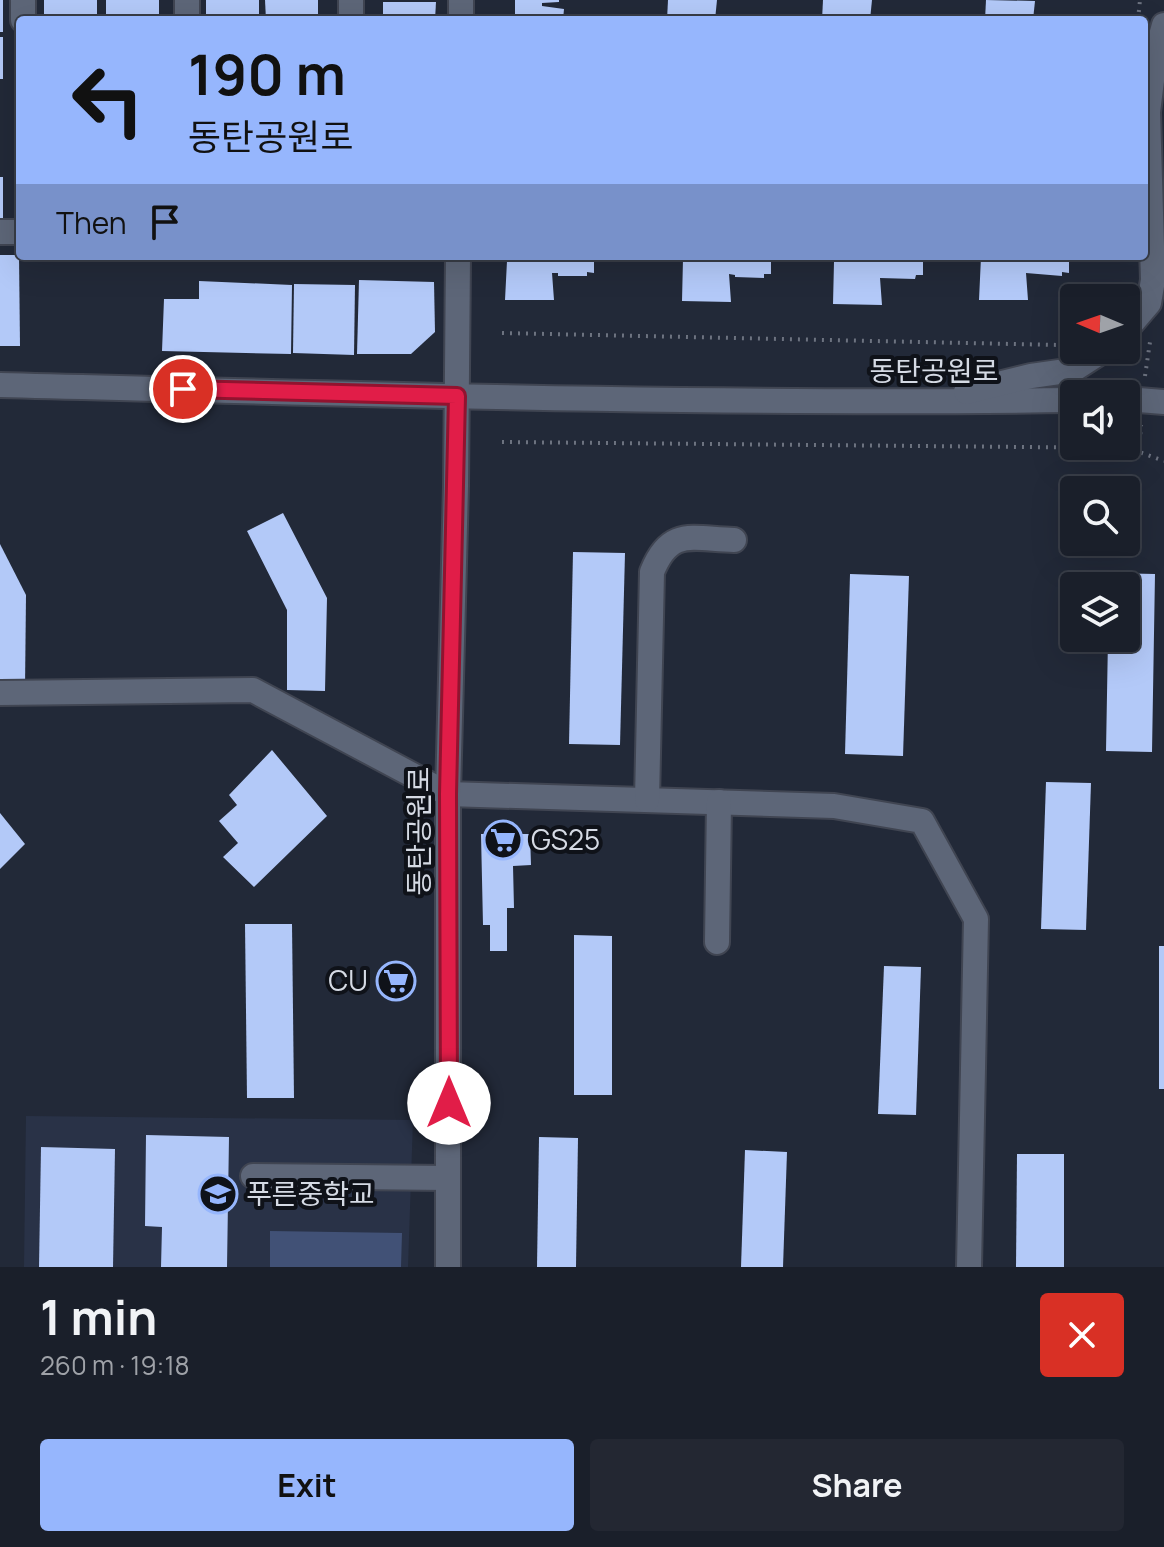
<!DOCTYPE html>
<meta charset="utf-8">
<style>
body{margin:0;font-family:Manrope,"Noto Sans KR",sans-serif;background:#232732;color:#f1f3f6;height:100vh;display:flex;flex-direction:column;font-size:30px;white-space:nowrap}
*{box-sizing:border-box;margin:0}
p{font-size:26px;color:#9fa2a8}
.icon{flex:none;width:44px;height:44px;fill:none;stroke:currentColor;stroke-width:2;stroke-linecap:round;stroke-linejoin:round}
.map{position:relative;height:1267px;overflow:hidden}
.drawer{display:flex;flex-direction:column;background:#1a1f2a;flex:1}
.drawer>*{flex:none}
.hud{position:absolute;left:16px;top:16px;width:1132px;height:244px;border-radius:8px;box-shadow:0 8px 32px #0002,0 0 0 2px #383d47;background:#96b6fd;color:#111;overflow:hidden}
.needle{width:52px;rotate:272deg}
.fabs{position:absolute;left:1060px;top:284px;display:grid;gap:16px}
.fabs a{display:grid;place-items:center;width:80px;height:80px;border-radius:8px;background:#1a1f2a;box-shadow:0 8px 32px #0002,0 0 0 2px #383d47;font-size:40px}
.pin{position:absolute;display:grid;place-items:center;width:68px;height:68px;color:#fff;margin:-34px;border:4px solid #fff;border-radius:50%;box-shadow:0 2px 8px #0007}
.me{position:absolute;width:88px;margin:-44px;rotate:0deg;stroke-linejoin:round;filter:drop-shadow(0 0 6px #0008)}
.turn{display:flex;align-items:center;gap:28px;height:168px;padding:0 40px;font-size:36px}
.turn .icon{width:104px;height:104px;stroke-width:2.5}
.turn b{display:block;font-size:56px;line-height:68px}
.then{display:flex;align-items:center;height:76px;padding:0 40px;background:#0003;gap:16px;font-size:30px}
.round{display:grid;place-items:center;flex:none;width:84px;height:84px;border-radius:8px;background:#232732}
.head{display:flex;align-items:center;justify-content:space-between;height:136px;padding:0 40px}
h1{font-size:48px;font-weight:700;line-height:60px}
.cta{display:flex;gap:16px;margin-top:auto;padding:16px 40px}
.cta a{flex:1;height:92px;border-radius:8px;background:#96b6fd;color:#111;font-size:32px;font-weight:700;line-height:92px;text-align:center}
.cta a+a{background:#232732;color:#f1f3f6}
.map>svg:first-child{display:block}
</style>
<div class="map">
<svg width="1164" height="1267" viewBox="0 0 1164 1267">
<rect width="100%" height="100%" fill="#222938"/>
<polygon fill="#293247" points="26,1116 413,1120 408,1267 24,1267"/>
<polygon fill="#415176" points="270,1231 402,1233 401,1267 270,1267"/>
<g fill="#b3c9f8">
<rect x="0" y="0" width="3" height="32"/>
<rect x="44" y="0" width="53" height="20"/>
<rect x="106" y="0" width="53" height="20"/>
<rect x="206" y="0" width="53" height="20"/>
<polygon points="265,0 318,0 318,20 266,20"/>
<polygon points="515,0 559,0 559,2 542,3 542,6 564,9 563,20 515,20"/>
<polygon points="668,0 717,0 715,20 667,20"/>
<polygon points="823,0 872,0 870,20 822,20"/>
<polygon points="986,0 1035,1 1033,20 985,20"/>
<polygon points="383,2 436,2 435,20 383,20"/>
<rect x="0" y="37" width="3" height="42"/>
<rect x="0" y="177" width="3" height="42"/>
<polygon points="0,255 19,255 20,346 0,346"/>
<polygon points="499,256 594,256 594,273 587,272 587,276 558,276 558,273 552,273 554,300 505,300 507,261 499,262"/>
<polygon points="696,256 771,256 771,274 764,274 764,278 735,277 735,275 729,274 731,302 682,301 683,259 696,259"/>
<polygon points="847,256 923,256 923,275 916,275 915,279 880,278 882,305 833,304 834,262 847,262"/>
<polygon points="993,256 1069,256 1069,273 1062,272 1062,276 1026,273 1028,300 979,300 981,257"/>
<polygon points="359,280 434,282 435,332 411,354 357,354"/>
<polygon points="199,281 292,285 291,354 162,351 164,299 199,299"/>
<polygon points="294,284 355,285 354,355 293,353"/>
<polygon points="283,513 327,598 325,691 287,690 287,610 247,531"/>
<polygon points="0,544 26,595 25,688 0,687"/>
<polygon points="573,552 625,553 620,745 569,744"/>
<polygon points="1109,573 1155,574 1152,752 1106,751 1108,638 1126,638 1126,586 1109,586"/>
<polygon points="850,574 909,576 903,756 845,754"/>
<polygon points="272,750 327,816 254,887 223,857 238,843 219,821 237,805 229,795"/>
<polygon points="1046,782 1091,783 1086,930 1041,929"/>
<polygon points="0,813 25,844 0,869"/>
<polygon points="481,834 530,834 531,865 513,866 514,908 507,908 507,951 490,951 490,925 483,925"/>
<polygon points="245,924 292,924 294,1098 247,1098"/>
<polygon points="574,935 612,936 612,1095 574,1095"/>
<rect x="1159" y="946" width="5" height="143"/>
<polygon points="884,966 921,967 916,1115 878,1114"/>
<polygon points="146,1135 229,1137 227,1267 161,1267 162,1227 145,1226"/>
<polygon points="539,1137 578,1138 576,1267 537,1267"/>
<polygon points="41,1147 115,1149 113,1267 39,1267"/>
<polygon points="745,1150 787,1152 783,1267 741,1267"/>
<polygon points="1017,1154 1064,1154 1064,1267 1016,1267"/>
</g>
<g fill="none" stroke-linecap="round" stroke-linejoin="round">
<defs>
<g id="minor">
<polyline points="23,20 23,0"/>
<polyline points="187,20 187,0"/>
<polyline points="351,20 351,0"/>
<polyline points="461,20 461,0"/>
<polyline points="0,232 20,232"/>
<polyline points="1126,330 1149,303 1153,280 1148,112 1155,57 1164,25"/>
<path d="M 0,385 C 358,394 716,405 1074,400"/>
<polyline points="966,392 1031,376 1073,370 1104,350"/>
<polyline points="1126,399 1164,402"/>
<polyline points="0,693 253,690 448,794 834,806 922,821 976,919 969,1267"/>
<path d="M 647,800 L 652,572 C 670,527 692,539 734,540"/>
<polyline points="717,942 719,802"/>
<polyline points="253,1176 448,1178"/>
<polyline points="448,1267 448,794 456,486 458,256"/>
</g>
</defs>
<use href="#minor" stroke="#404552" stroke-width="28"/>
<g stroke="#6d7380" stroke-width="4" stroke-dasharray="2 6" stroke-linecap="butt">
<polyline points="1138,20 1140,0"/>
<polyline points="502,333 1060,345"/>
<polyline points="1145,376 1150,342"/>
<polyline points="502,442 1128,448 1164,461"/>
<polyline points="1139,450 1141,425"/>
</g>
<use href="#minor" stroke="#5d6678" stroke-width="24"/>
</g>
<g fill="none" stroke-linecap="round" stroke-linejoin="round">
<defs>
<polyline id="route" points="183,389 457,396 448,794 449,1103"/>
</defs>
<use href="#route" stroke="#92132f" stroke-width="20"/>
<use href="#route" stroke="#e11d48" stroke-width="14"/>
</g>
<defs>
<symbol id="supermarket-ring" viewBox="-11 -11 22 22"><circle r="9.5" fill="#0f1219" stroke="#96b6fd" stroke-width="1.5"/><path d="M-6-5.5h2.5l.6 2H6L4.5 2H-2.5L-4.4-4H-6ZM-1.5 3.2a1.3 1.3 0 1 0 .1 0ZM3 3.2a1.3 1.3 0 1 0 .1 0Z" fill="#96b6fd"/></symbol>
<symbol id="school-ring" viewBox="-11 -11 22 22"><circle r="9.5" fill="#0f1219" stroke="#96b6fd" stroke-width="1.5"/><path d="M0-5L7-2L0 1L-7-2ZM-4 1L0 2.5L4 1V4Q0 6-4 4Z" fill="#96b6fd"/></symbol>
</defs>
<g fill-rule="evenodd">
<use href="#supermarket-ring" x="481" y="818" width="44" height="44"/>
<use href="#supermarket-ring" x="374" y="959" width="44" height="44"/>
<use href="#school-ring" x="196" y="1172" width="44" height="44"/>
</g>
<g text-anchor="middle" stroke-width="8" stroke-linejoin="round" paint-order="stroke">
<g font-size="28" fill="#d5dae4" stroke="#0f1219">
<text x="934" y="381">동탄공원로</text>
<text transform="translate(419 831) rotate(-90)" y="10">동탄공원로</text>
</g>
<g font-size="28" fill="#d5dae4" stroke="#0f1219" text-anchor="start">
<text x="531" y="850">GS25</text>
<text x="368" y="991" text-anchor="end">CU</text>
<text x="246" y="1204">푸른중학교</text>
</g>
</g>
</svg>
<div class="fabs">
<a><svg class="needle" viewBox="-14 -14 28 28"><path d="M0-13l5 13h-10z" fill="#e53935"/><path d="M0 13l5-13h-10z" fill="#9fa2a8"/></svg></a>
<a><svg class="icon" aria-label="sound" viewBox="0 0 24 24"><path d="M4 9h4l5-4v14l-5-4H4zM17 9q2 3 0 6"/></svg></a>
<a><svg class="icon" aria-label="search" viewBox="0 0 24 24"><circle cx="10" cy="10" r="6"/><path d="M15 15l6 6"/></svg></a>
<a><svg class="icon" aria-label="layers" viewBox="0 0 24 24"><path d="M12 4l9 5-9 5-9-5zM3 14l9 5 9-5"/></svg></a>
</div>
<div class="pin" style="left:183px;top:389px;background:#d93025"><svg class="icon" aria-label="arrive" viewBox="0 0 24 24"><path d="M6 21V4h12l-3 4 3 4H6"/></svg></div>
<svg class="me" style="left:449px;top:1103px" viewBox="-20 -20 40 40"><circle r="19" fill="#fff"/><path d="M0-13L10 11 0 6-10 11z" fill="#e11d48"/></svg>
<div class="hud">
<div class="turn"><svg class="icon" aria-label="left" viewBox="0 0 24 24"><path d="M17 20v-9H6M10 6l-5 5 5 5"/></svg><div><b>190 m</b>동탄공원로</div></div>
<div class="then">Then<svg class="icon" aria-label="arrive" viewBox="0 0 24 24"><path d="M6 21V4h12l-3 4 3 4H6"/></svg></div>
</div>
</div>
<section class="drawer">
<div class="head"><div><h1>1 min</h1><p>260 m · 19:18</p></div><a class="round" style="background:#d93025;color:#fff"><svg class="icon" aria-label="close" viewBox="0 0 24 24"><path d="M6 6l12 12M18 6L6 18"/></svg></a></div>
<div class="cta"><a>Exit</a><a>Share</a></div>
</section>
